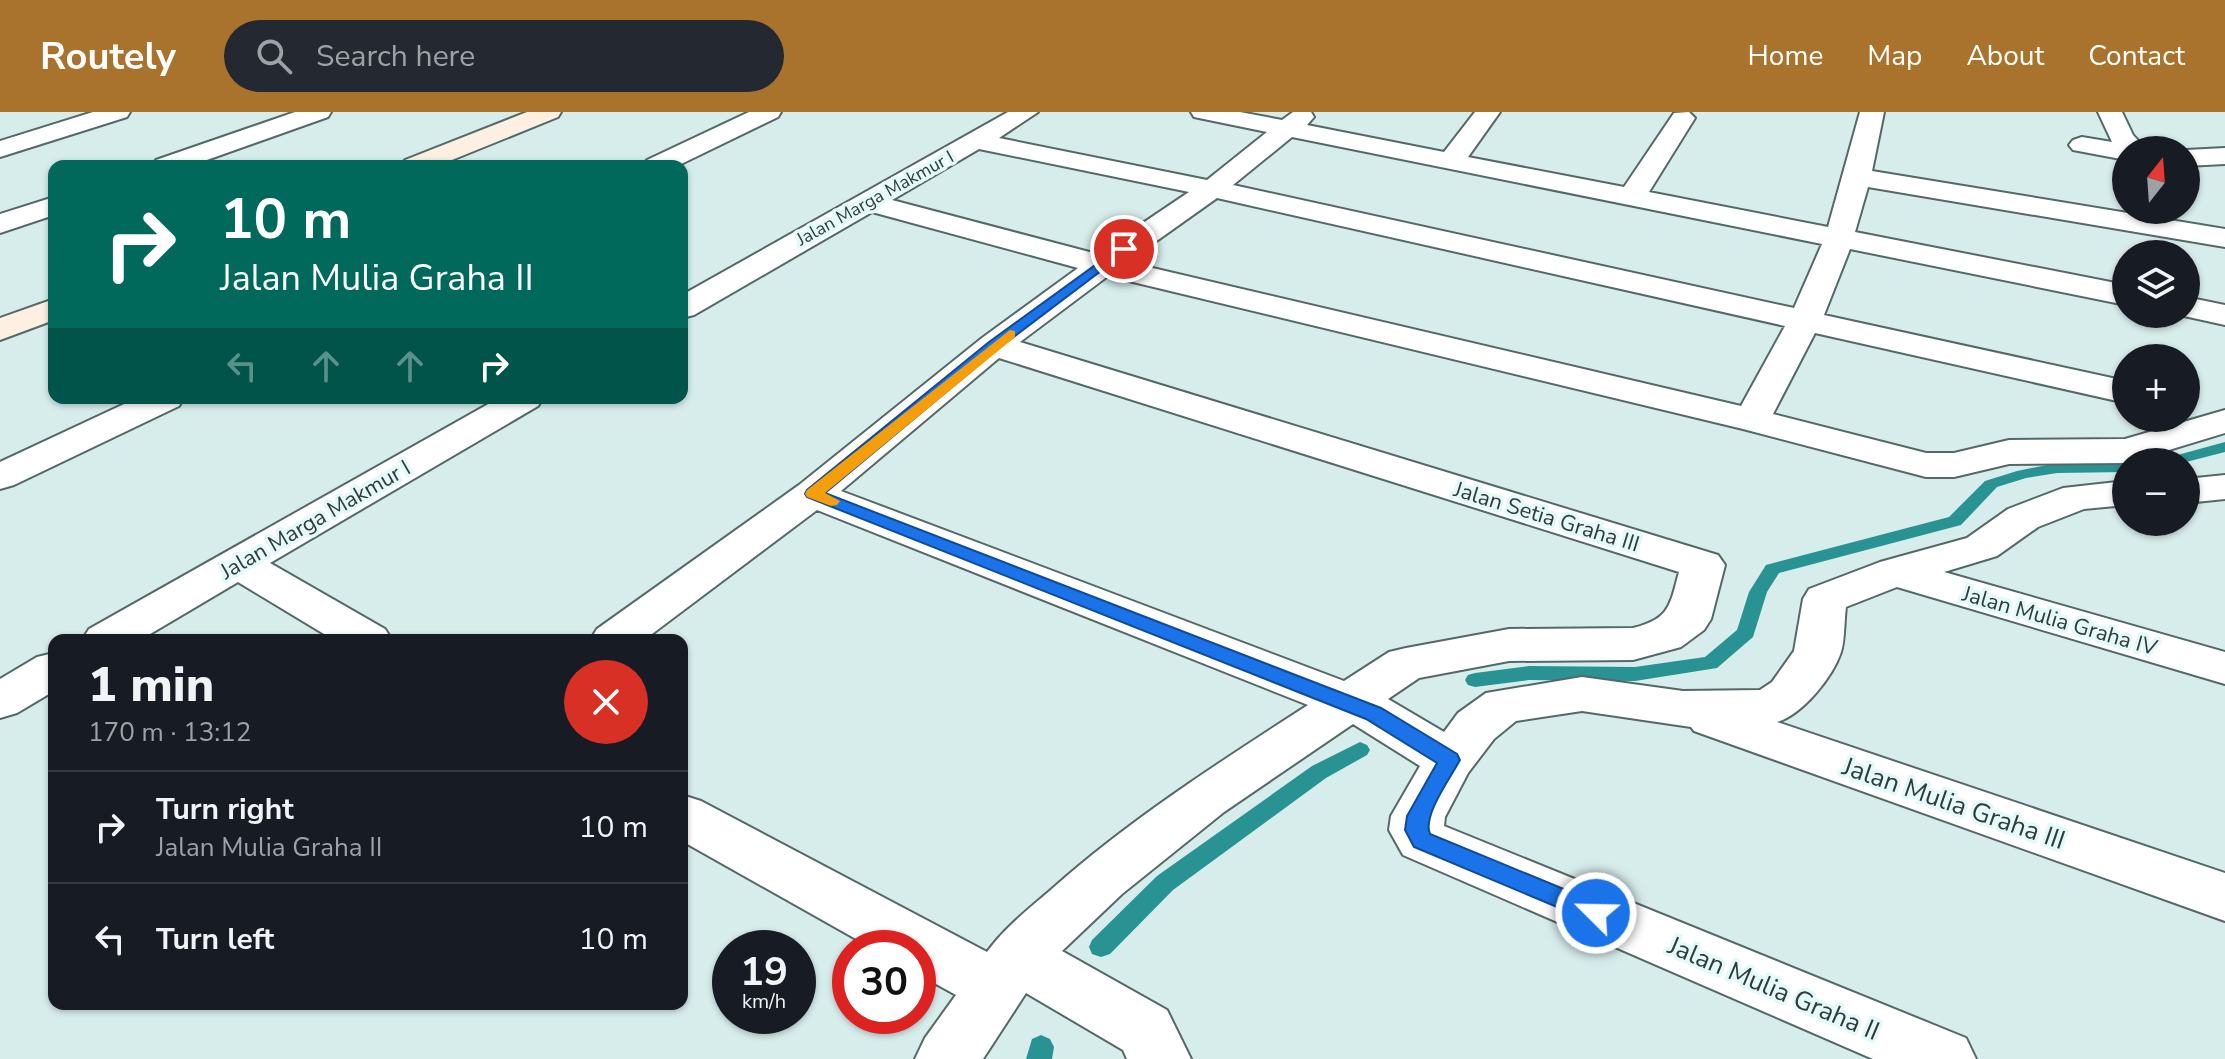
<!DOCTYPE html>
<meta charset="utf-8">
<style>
body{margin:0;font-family:"Nunito Sans",sans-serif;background:#242831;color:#f1f3f6;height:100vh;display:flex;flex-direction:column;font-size:30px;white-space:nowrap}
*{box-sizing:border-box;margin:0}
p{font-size:26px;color:#9ea1a6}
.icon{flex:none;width:44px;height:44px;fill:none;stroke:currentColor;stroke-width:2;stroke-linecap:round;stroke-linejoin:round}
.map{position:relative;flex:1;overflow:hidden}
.sheet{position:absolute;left:48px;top:522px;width:640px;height:376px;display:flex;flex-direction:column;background:#171b24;border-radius:16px;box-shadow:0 2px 6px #0004}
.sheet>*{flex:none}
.banner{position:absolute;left:48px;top:48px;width:640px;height:244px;border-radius:16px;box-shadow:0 2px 6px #0004;background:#00695c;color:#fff;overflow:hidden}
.needle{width:52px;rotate:17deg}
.fabs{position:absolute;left:2112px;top:24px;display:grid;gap:16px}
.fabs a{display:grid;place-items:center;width:88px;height:88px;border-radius:50%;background:#171b24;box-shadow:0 2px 6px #0004;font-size:40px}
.speed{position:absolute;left:712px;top:818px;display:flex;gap:16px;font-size:40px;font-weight:700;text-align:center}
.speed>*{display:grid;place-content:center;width:104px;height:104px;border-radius:50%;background:#171b24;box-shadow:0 2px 6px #0004;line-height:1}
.speed small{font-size:20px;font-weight:400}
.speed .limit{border:12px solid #d22;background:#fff;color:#111}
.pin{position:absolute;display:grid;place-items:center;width:68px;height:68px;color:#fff;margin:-34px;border:4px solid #fff;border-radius:50%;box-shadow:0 2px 8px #0007}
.me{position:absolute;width:88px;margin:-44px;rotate:293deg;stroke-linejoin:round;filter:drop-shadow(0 0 6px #0008)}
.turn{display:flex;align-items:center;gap:28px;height:168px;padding:0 40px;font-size:36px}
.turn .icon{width:104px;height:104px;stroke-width:2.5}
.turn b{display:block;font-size:56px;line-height:68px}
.lanes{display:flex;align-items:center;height:76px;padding:0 40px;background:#0003;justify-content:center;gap:40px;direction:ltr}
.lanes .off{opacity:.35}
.round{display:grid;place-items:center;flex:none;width:84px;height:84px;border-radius:42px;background:#242831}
.overview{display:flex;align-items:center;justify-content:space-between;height:136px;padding:0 40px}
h1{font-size:48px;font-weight:800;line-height:60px}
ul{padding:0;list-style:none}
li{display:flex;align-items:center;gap:24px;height:112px;padding:0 40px;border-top:2px solid #363941}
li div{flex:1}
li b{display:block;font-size:30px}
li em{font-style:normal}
header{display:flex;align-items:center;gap:48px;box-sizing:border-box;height:112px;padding:0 40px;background:#a9732e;color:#fff}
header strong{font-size:38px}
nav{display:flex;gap:44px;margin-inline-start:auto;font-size:28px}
.search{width:560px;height:72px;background:#242831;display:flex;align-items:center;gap:20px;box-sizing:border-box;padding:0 28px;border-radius:44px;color:#9ea1a6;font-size:30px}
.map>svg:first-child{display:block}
</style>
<header>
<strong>Routely</strong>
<div class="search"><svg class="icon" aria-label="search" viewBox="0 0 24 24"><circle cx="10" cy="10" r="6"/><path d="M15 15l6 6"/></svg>Search here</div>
<nav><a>Home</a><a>Map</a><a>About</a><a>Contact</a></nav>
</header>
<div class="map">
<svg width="2225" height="947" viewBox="0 0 2225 947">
<rect width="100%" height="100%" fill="#d7edec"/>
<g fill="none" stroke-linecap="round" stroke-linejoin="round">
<g fill="#299292" fill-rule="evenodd">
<polygon points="2225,330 2225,340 2186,350 2161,350 2163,347"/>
<polygon points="2126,350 2126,360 2057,361 2026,366 1997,375 1961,413 1779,461 1767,480 1753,525 1717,556 1635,569 1529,568 1475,575 1468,573 1465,568 1468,563 1475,561 1529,554 1635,555 1705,545 1737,518 1749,480 1766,453 1949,405 1985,369 2017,359 2057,351"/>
<polygon points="1360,630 1367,633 1370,638 1367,643 1326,666 1173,778 1110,842 1101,845 1092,842 1089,835 1092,828 1157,764 1312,654"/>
<polygon points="1041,923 1050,927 1054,935 1052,947 1026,947 1032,927"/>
</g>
<defs>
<g id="street">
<polygon points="93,0 130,0 127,5 0,45 0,29"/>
<polygon points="295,0 331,0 328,5 190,54 152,54 156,48"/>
<polygon points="749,0 781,0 778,5 677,54 643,54 647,48"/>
<path d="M 1008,0 L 1038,0 L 999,26 L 1207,68 L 1267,20 L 1194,5 L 1191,0 L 1240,0 L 1282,8 L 1293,0 L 1311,0 L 1314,5 L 1307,13 L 1444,40 L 1475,0 L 1500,0 L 1468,45 L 1624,75 L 1674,1 L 1689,0 L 1695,6 L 1649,80 L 1828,115 L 1860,0 L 1884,0 L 1872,59 L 2225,117 L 2225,135 L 1868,75 L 1855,120 L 2126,173 L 2126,193 L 1850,137 L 1824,203 L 2126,269 L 2126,291 L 1815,221 L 1773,302 L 1926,341 L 1954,341 L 2009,328 L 2125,327 L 2225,298 L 2225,321 L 2126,351 L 2009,352 L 1954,365 L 1926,365 L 1743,317 L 1108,164 L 1020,230 L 1718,443 L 1725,453 L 1711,507 L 1704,518 L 1681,535 L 1633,548 L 1509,549 L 1419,566 L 1388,587 L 1444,620 L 1458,601 L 1486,581 L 1582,565 L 1683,579 L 1760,578 L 1772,570 L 1794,539 L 1803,487 L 1809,477 L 1880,450 L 1967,426 L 2008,397 L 2063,376 L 2126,369 L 2126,393 L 2084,397 L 2038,415 L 1997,444 L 1944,460 L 2225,540 L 2225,572 L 1897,475 L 1846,495 C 1844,509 1845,527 1841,540 C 1833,565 1802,603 1777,610 L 2225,761 L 2225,809 L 1694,619 L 1691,615 L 1582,599 L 1516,609 L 1494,627 L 1468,661 L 1445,705 L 1444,714 L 1966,926 L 1976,947 L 1873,947 L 1403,743 L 1389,718 L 1391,704 L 1420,654 L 1353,612 L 1224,700 L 1122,782 L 1062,839 L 1167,898 L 1191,947 L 1127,947 L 1123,938 L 1026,881 L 983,947 L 915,947 L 925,926 L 956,883 L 918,862 L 918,836 L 872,836 L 682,729 L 682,683 L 701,689 L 987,840 C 1005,815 1030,796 1053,776 C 1132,706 1220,650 1308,593 L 817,398 L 644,528 L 590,528 L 597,517 L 799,373 L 982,226 L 1078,156 L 872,100 L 694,203 L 682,206 L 682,183 ZM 1292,25 L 1822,132 L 1794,196 L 1233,73 ZM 979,37 L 1189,80 L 1097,142 L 892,88 ZM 1217,86 L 1785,214 L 1741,294 L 1127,150 ZM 999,246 L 1679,460 C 1670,493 1670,507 1633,516 L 1509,517 L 1406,536 L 1389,540 L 1344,569 L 841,379 Z"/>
<polygon points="2098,0 2122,0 2133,23 2147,38 2126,38 2126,48 2073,38 2069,33 2073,28 2082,25 2112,30"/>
<polygon points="2225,36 2225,52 2186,54 2186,38"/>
<polygon points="54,85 54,103 0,121 0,102"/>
<polygon points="2186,185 2225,193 2225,213 2175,202 2186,202"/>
<polygon points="137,286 184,286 179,294 14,373 0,377 0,350"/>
<polygon points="499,286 543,286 538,294 270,451 385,517 392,528 334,528 238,470 140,528 82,528 89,517"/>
<polygon points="2225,363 2225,387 2186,391 2186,367"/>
<polygon points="54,541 54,579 17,601 0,606 0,567 37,545"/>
</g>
<g id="secondary">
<polygon points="527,0 561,0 558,5 437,54 401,54 405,48"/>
<polygon points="54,187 54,208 0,228 0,206"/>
</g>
</defs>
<use href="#street" stroke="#556868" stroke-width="4"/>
<use href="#secondary" stroke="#556868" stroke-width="4"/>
<use href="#street" fill="#fff" fill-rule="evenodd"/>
<use href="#secondary" fill="#fdefe1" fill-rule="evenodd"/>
</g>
<path fill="#1a73e8" stroke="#114b97" stroke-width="2" d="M 1120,135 L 1130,137 L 999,236 L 825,381 L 1381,596 L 1457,642 L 1460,648 C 1451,665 1422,704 1430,722 L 1605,794 L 1608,801 L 1605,808 L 1596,811 L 1588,808 L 1414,735 L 1405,718 L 1407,704 L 1437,651 L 1366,607 L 807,385 L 805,382 L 807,378 L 989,230 Z"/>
<polygon fill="#f59e0b" points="1010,218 1015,219 1015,225 825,381 840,389 837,393 831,394 807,385 805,382 807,378"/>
<g text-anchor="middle" stroke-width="7" stroke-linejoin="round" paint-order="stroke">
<g font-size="18" fill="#323b3a" stroke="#e4fafa">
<text transform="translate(875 86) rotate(-29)" y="6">Jalan Marga Makmur I</text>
</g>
<g font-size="22" fill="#323b3a" stroke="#e4fafa">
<text transform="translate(1547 404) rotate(17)" y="8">Jalan Setia Graha III</text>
<text transform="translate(315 407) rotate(-30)" y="8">Jalan Marga Makmur I</text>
<text transform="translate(2060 508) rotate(16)" y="8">Jalan Mulia Graha IV</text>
</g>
<g font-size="26" fill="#323b3a" stroke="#e4fafa">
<text transform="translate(1954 691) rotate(19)" y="9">Jalan Mulia Graha III</text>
<text transform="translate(1774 876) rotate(23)" y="9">Jalan Mulia Graha II</text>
</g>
</g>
</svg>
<div class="fabs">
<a><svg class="needle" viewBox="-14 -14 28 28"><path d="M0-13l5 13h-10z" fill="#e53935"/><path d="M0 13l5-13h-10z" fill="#9ea1a6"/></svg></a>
<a><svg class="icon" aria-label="layers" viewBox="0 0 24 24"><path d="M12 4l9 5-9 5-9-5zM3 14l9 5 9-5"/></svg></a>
<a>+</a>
<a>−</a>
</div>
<div class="speed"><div>19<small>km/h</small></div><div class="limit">30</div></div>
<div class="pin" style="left:1124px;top:137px;background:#d93025"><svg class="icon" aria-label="arrive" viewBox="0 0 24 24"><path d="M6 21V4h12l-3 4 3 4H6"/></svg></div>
<svg class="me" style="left:1596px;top:801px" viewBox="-20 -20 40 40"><circle r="17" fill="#1a73e8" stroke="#fff" stroke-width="3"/><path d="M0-11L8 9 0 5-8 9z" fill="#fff"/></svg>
<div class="banner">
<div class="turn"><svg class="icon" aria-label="right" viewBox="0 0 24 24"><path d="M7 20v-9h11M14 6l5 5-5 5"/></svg><div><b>10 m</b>Jalan Mulia Graha II</div></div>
<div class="lanes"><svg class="icon off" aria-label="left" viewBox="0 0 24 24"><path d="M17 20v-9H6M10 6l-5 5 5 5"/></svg><svg class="icon off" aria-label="ahead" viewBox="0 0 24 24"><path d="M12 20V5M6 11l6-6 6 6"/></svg><svg class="icon off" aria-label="ahead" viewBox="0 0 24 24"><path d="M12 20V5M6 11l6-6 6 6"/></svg><svg class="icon" aria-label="right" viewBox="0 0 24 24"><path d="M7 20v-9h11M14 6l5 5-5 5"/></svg></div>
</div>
<section class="sheet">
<div class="overview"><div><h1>1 min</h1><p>170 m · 13:12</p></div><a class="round" style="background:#d93025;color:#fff"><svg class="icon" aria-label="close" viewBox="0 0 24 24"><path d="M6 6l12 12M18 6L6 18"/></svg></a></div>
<ul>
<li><svg class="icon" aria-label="right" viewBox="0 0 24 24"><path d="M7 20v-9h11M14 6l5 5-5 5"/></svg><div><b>Turn right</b><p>Jalan Mulia Graha II</p></div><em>10 m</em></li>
<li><svg class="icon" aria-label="left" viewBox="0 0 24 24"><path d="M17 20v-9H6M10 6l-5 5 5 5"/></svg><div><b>Turn left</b></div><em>10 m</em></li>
</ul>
</section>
</div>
